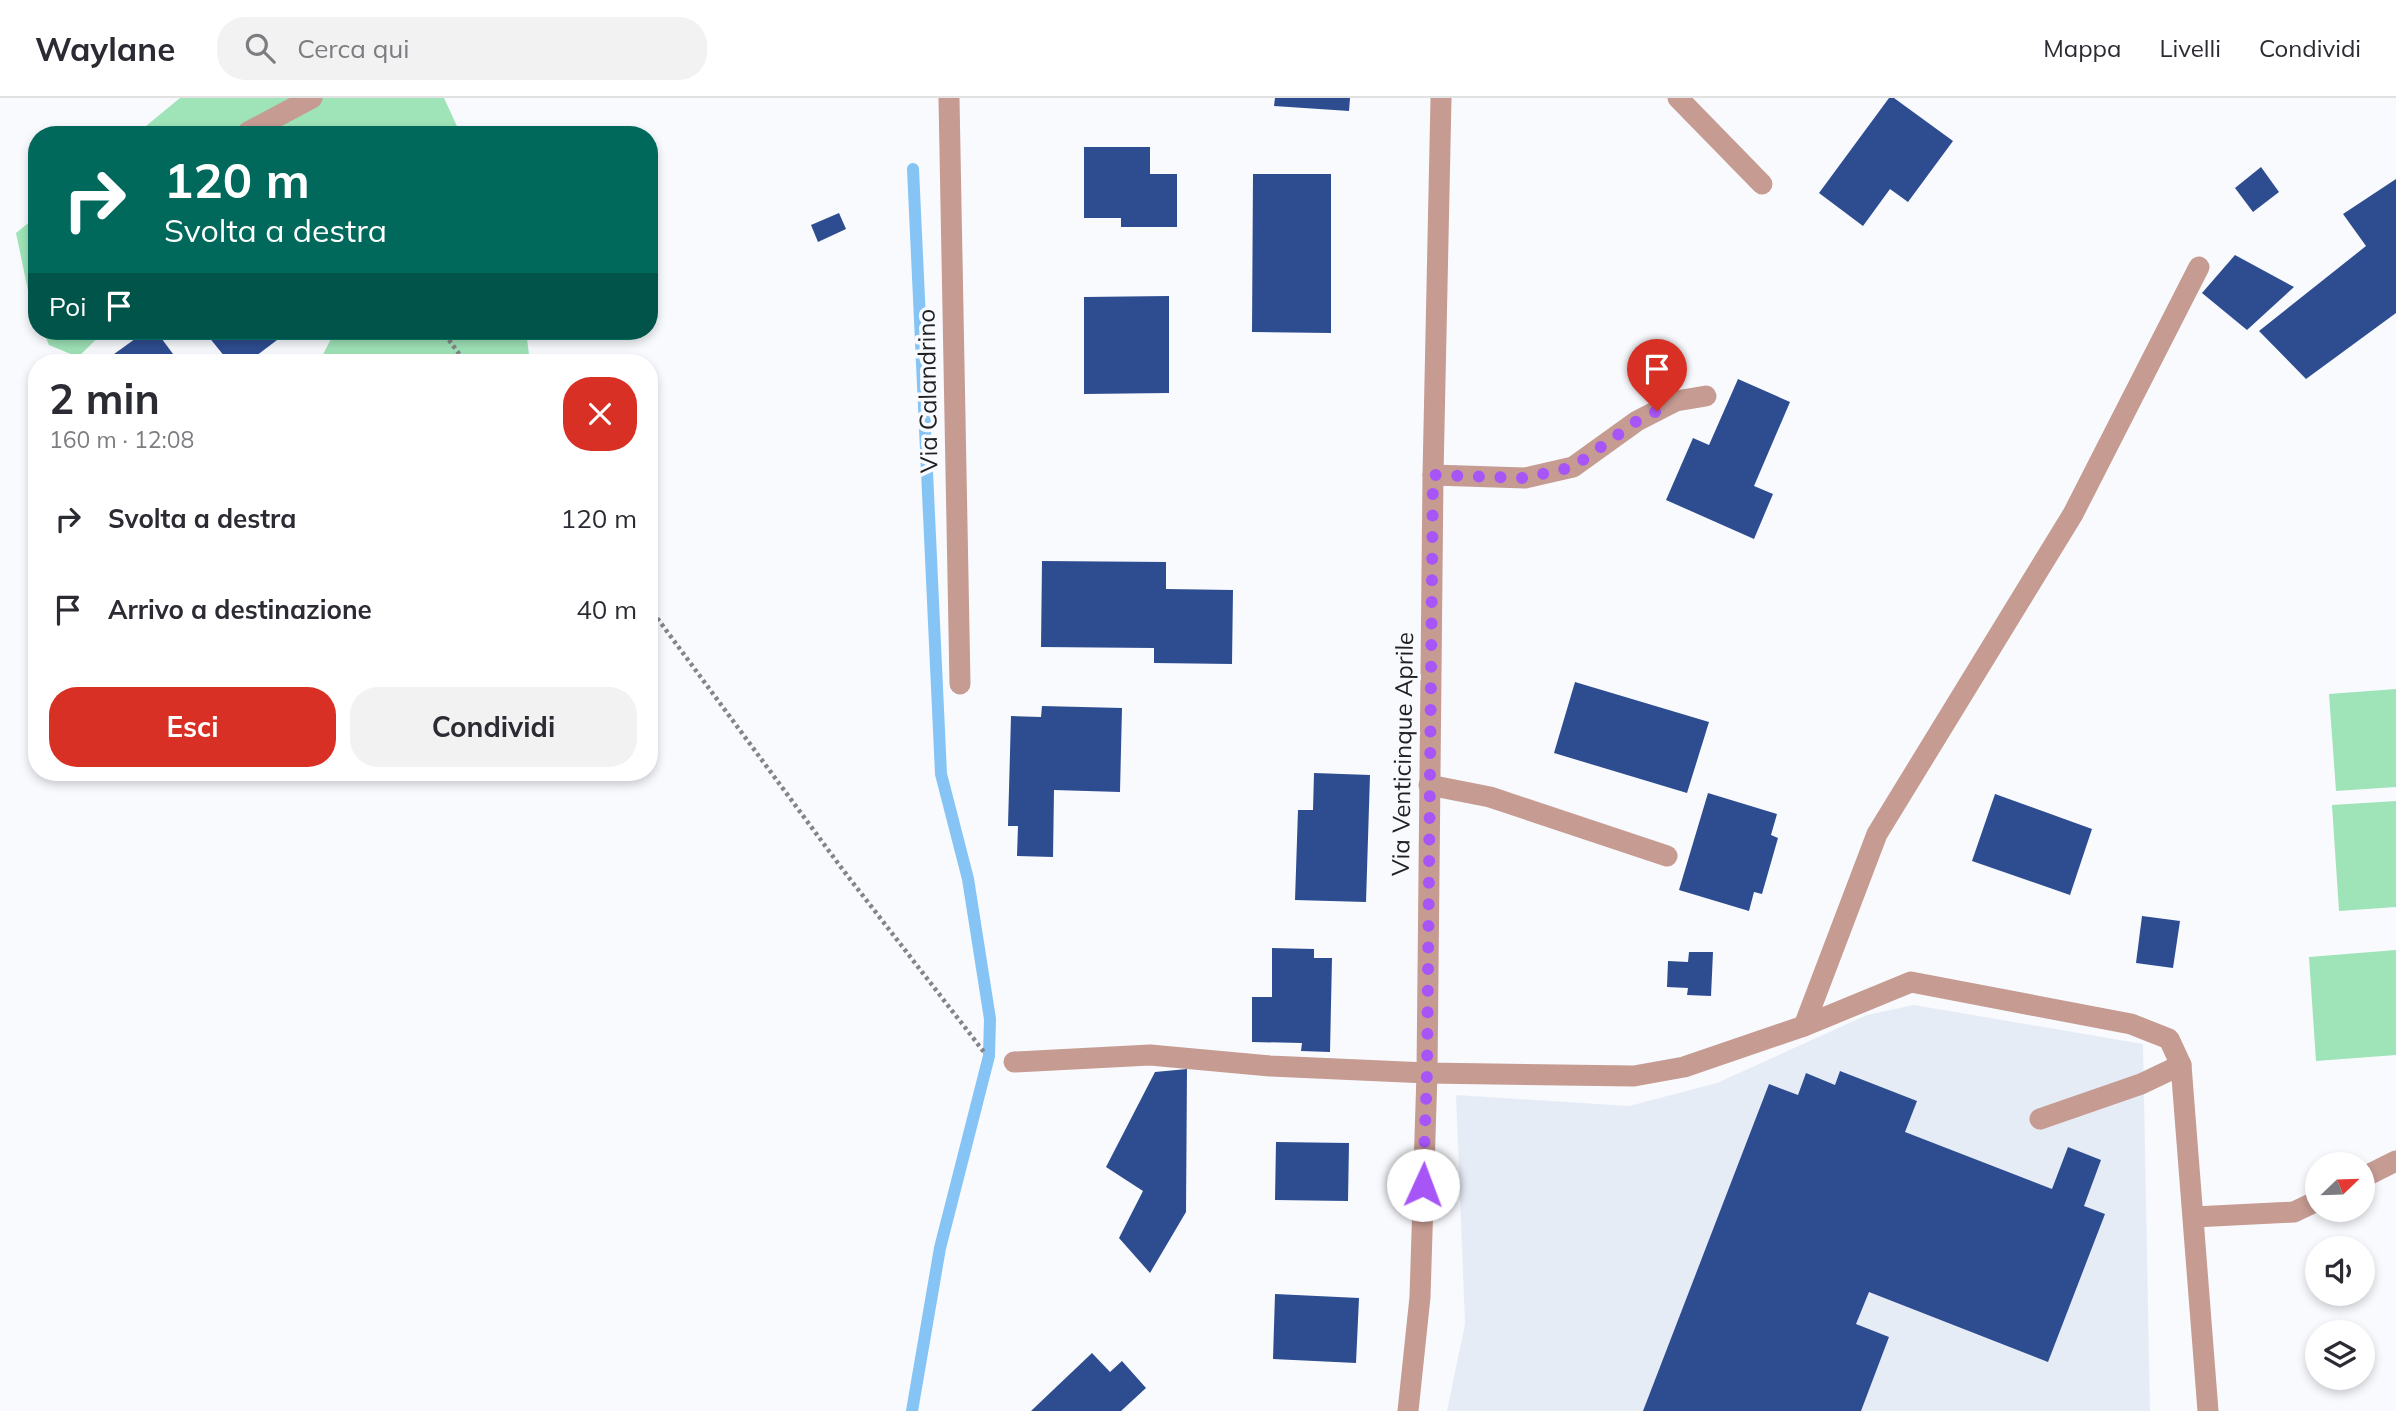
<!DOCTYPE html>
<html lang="it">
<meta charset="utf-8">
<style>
body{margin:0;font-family:Mulish,sans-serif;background:#f2f2f3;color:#2b2b33;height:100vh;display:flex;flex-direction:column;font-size:26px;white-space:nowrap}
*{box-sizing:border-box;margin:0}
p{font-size:23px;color:#7c7c81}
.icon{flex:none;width:38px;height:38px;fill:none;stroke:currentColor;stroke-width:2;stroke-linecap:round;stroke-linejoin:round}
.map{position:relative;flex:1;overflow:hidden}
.side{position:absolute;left:28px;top:256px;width:630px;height:427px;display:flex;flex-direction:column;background:#fff;border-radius:28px;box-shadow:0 4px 10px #0003}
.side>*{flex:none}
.banner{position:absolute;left:28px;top:28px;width:630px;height:214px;border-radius:28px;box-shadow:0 4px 10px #0003;background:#00695c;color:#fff;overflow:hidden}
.needle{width:46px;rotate:67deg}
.fabs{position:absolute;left:2305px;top:1054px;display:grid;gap:14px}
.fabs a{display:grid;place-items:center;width:70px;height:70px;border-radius:50%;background:#fff;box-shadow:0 4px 10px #0003;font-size:35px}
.pin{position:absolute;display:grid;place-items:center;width:60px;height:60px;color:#fff;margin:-72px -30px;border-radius:50% 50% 50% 0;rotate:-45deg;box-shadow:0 0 7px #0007}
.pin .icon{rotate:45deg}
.me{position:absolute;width:77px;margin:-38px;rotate:2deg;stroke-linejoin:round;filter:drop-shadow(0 0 5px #0008)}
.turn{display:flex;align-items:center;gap:24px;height:147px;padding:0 21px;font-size:32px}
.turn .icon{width:91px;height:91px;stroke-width:2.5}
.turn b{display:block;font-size:49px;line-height:60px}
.then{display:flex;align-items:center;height:66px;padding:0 21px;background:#0003;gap:14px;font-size:26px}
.round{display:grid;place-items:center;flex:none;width:74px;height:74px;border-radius:28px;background:#f2f2f3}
.head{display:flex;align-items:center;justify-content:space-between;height:119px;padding:0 21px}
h1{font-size:42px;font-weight:700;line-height:52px}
.primary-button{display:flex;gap:14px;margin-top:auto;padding:14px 21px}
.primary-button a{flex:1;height:80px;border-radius:28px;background:#d93025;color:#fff;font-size:28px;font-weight:700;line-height:80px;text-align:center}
.primary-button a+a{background:#f2f2f3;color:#2b2b33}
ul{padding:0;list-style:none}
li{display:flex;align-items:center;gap:21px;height:91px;padding:0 21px}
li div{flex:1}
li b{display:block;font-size:26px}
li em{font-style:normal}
header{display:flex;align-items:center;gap:42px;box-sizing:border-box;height:98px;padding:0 35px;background:#fff;border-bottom:2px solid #e1e1e2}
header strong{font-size:33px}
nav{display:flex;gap:38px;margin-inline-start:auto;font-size:24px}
.search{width:490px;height:63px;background:#f2f2f3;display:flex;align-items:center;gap:18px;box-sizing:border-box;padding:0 24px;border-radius:28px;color:#7c7c81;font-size:26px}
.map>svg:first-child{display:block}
</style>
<header>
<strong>Waylane</strong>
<div class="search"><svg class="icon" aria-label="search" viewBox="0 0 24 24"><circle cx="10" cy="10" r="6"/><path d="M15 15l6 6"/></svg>Cerca qui</div>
<nav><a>Mappa</a><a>Livelli</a><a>Condividi</a></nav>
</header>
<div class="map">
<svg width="2396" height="1313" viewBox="0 0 2396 1313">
<rect width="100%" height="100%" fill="#f8fafe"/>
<polygon fill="#e6ecf6" points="1914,907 2143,946 2150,1313 1447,1313 1465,1226 1456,997 1629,1008 1717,985 1867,917"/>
<g fill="#9fe3b8">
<polygon points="180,0 444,0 461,37 135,37"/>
<polygon points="37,118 37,218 30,202 16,135"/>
<polygon points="43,233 105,233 78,259 49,247"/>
<polygon points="329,233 526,233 530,264 319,264 332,239"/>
<polygon points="2396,591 2396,689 2336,693 2329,596"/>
<polygon points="2396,703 2396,809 2339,813 2332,707"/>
<polygon points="2396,852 2396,957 2316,963 2309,859"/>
</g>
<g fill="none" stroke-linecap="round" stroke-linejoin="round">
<polyline stroke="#86c4f5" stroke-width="12" points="912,1313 940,1150 989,958 990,921 968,781 941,676 913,71"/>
</g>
<g fill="#2e4d91">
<polygon points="1275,0 1350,0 1349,13 1274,8"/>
<polygon points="1889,0 1894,0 1953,43 1908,104 1890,91 1863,128 1819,95"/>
<polygon points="1084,49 1150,49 1150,76 1177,76 1177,129 1121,129 1121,120 1084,120"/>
<polygon points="2261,69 2279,94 2253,114 2235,90"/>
<polygon points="1253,76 1331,76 1331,235 1252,234"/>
<polygon points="2396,81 2396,215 2306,281 2259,233 2366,148 2343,116"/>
<polygon points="839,115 846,131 818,144 811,127"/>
<polygon points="2235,157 2294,189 2247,232 2202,195"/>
<polygon points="1169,198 1169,295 1084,296 1084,199"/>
<polygon points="146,233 156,233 176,260 171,264 103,264"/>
<polygon points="204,233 282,233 285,236 248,264 229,264"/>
<polygon points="1738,281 1790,304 1754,388 1773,396 1754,441 1666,402 1693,340 1709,347"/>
<polygon points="1042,463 1166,464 1166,491 1233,492 1232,566 1154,565 1154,550 1041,549"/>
<polygon points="1575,584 1709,624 1687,695 1554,655"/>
<polygon points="1042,608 1122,610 1120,694 1054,692 1053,759 1017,758 1018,728 1008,728 1011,618 1041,619"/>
<polygon points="1314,675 1370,677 1366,804 1295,802 1298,712 1313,712"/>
<polygon points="1708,695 1777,716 1771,737 1778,740 1762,796 1754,794 1749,813 1679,792"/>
<polygon points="1995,696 2092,731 2070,797 1972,763"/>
<polygon points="2142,818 2180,823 2173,870 2136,865"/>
<polygon points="1272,850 1314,851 1314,860 1332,860 1330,954 1301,953 1302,945 1252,944 1252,899 1272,899"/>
<polygon points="1689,854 1713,854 1711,898 1687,897 1688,890 1667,889 1668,863 1688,864"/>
<polygon points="1187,971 1186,1114 1150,1175 1119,1140 1143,1093 1106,1069 1155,974"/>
<polygon points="1840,973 1917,1003 1905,1034 2052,1091 2068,1049 2101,1062 2084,1108 2105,1116 2048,1264 1869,1194 1856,1226 1889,1239 1861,1313 1643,1313 1769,986 1798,997 1806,975 1835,987"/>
<polygon points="1276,1044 1349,1045 1348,1103 1275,1102"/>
<polygon points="1275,1196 1359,1200 1356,1265 1273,1261"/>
<polygon points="1092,1255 1110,1274 1122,1263 1146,1290 1121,1313 1031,1313"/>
</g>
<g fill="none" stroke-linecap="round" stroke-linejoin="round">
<g stroke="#848588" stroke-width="4.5" stroke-dasharray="3.5 3.5" stroke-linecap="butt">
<polyline points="449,242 465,264"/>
<polyline points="649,509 843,772 984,954"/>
</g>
<g stroke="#c69b92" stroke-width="21">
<polyline points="949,0 960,586"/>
<polyline points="1678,0 1762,86"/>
<polyline points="248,34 312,0"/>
<polyline points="1433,377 1525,380 1573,369 1637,323 1676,303 1706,298"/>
<polyline points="1429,687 1490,699 1667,758"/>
<polyline points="1804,928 1877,736 2073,416 2199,169"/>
<polyline points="1014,964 1150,957 1270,968 1427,975 1634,978 1684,969 1804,928 1911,884 2131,926 2169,941 2181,967 2208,1313"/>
<polyline points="2040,1021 2141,986 2181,967"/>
<polyline points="2362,1080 2396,1063"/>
<polyline points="2194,1119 2294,1114 2317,1103"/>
<polyline points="1408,1313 1420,1199 1427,975 1433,377 1441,0"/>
</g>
</g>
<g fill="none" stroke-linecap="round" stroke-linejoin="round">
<polyline stroke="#a855f7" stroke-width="12" stroke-dasharray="0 21.6" points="1423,1087 1427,975 1433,377 1525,380 1573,369 1637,323 1657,313"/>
</g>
<g text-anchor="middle" stroke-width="7" stroke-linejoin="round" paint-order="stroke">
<g font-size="24" fill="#1f2022" stroke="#f8fafe">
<text transform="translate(928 293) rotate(-91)" y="8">Via Calandrino</text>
<text transform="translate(1403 656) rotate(-89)" y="8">Via Venticinque Aprile</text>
</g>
</g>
</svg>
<div class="fabs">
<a><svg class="needle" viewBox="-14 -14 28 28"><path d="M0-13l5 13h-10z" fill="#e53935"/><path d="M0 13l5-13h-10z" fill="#7c7c81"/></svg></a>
<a><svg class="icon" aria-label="sound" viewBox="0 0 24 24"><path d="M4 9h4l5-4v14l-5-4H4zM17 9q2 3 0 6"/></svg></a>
<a><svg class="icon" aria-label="layers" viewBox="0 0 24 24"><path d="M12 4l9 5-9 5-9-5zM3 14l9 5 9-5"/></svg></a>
</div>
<div class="pin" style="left:1657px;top:313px;background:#d93025"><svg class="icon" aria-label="arrive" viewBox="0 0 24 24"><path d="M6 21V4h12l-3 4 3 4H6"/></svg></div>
<svg class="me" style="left:1423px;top:1087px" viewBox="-20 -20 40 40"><circle r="19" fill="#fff"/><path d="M0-13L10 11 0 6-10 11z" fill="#a855f7"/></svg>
<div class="banner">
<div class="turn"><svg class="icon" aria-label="right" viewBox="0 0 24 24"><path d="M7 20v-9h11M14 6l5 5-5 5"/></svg><div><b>120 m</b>Svolta a destra</div></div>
<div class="then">Poi<svg class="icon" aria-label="arrive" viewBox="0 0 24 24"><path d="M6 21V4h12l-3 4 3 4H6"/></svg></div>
</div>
<section class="side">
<div class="head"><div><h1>2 min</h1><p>160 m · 12:08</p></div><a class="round" style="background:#d93025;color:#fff"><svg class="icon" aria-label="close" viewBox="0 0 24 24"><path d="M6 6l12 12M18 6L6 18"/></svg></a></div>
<ul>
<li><svg class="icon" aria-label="right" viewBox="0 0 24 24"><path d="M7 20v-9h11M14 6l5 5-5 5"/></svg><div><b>Svolta a destra</b></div><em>120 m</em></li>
<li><svg class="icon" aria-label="arrive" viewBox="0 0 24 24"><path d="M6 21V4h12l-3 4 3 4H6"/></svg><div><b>Arrivo a destinazione</b></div><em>40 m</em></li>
</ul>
<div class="primary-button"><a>Esci</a><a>Condividi</a></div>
</section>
</div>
